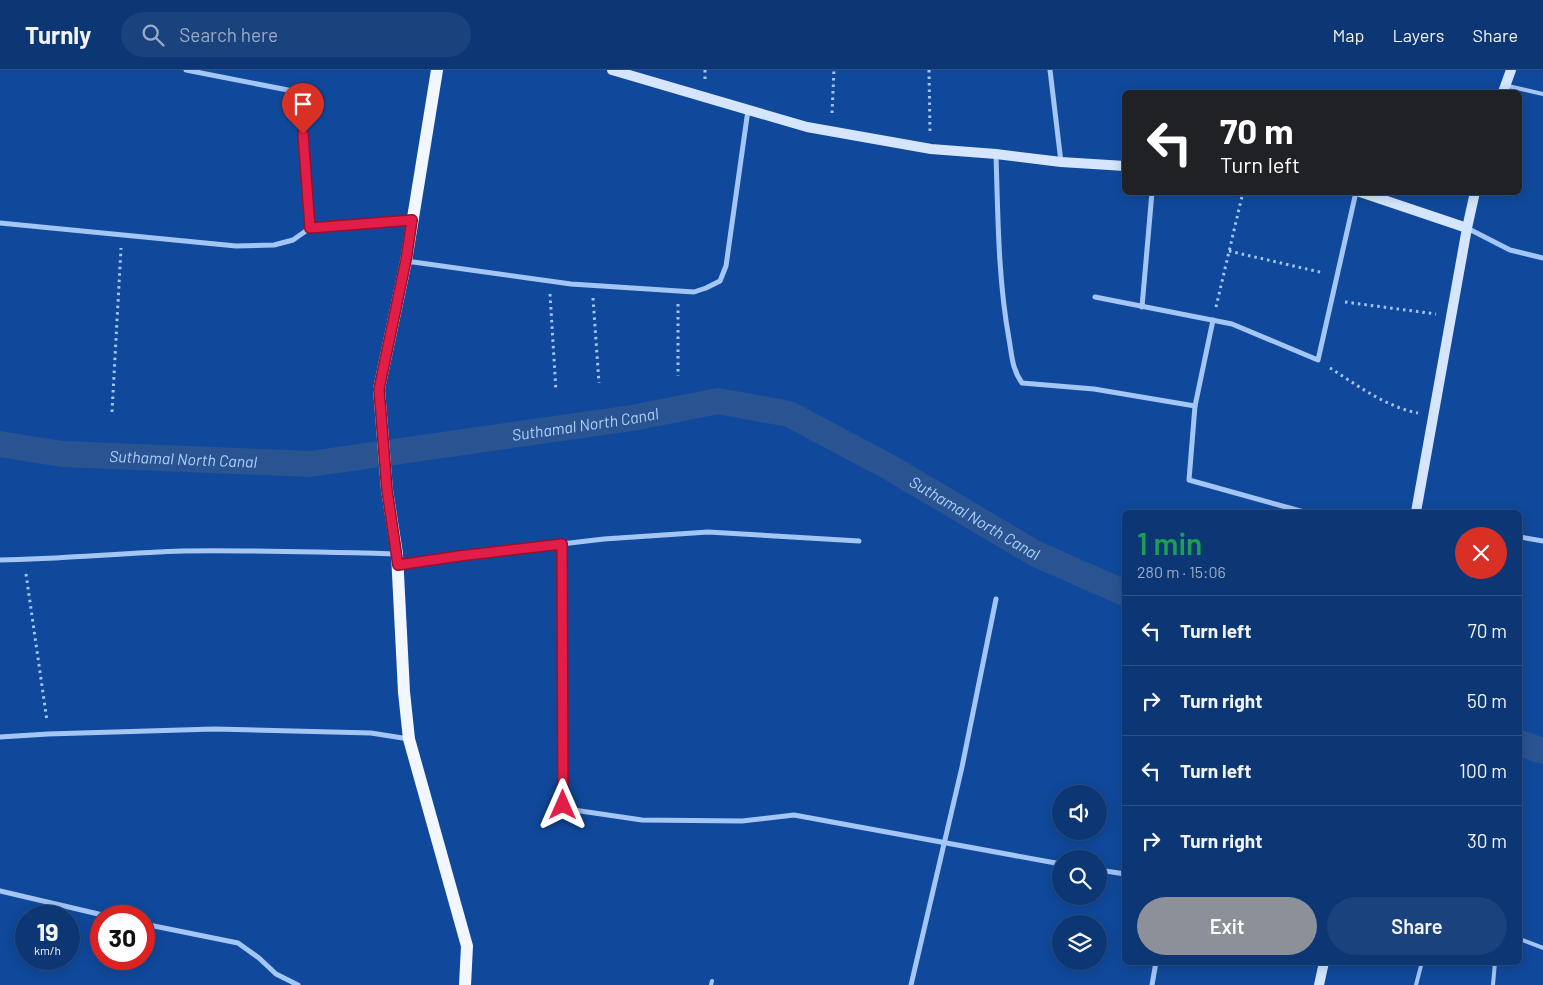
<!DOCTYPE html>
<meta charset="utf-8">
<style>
body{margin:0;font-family:Barlow,sans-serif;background:#1a427c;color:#f1f3f6;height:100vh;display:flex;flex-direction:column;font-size:19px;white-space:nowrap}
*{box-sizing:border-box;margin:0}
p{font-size:16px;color:#9aacc5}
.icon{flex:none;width:28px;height:28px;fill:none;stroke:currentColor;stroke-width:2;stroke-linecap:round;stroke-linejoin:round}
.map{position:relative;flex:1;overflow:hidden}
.drawer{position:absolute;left:1122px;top:440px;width:400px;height:455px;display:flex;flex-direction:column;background:#0c3774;border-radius:8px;box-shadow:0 2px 12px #0003,0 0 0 1px #2c5186}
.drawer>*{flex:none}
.hud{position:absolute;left:1122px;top:20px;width:400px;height:105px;border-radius:8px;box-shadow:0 2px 12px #0003,0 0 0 1px #2c5186;background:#202124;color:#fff;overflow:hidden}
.tools{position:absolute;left:1052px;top:715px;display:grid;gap:10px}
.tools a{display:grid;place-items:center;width:55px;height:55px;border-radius:50%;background:#0c3774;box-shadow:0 2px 12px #0003,0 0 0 1px #2c5186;font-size:25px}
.speed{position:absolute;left:15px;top:835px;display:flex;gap:10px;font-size:25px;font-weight:700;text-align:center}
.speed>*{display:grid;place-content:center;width:65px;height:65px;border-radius:50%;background:#0c3774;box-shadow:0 2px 12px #0003,0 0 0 1px #2c5186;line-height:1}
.speed small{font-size:12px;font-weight:400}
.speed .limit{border:8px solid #d22;background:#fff;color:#111}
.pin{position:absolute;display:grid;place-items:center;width:42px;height:42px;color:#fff;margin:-51px -21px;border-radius:50% 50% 50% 0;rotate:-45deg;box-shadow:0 0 5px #0007}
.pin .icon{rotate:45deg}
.me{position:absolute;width:55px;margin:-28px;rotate:0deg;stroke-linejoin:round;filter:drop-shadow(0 0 4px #0008)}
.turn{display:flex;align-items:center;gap:18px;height:105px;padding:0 15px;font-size:22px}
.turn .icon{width:65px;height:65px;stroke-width:2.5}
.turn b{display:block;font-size:35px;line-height:42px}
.round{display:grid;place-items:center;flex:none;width:52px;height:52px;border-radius:26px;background:#1a427c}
.overview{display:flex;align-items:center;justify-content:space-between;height:85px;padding:0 15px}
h1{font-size:30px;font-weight:600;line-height:38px;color:#1e9e55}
.button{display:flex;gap:10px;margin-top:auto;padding:10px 15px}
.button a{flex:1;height:58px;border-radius:30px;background:#8c9099;color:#fff;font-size:20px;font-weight:600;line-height:58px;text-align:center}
.button a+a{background:#1a427c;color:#f1f3f6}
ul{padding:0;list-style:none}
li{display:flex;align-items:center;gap:15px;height:70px;padding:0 15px;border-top:1px solid #2c5186}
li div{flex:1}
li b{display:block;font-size:19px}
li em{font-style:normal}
header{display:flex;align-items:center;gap:30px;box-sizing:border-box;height:70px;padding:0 25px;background:#0c3774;border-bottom:1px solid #2c5186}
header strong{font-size:24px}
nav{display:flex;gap:28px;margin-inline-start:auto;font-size:18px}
.search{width:350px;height:45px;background:#1a427c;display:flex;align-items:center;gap:12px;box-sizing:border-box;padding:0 18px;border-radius:28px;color:#9aacc5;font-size:19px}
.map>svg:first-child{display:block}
</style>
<header>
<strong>Turnly</strong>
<div class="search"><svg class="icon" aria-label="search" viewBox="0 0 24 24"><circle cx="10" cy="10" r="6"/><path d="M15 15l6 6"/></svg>Search here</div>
<nav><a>Map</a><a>Layers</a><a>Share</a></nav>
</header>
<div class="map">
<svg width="1543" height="915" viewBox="0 0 1543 915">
<rect width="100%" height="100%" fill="#10499b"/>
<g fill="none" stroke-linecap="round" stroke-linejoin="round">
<g stroke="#2a5491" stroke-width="26">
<path id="s1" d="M 0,374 L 62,384 L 310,394 L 632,348 L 718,331 L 789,344 L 889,397 L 1036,484 L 1125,523"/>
<polyline points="1520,673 1543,681"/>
</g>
<g stroke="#a4c6f5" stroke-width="3" stroke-dasharray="2.5 4" stroke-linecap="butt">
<polyline points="929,0 930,61"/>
<polyline points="705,9 705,0"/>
<polyline points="832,43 834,0"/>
<polyline points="1229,181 1324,203"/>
<polyline points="550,224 556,321"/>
<polyline points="593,228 599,313"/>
<polyline points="1345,232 1436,244"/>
<polyline points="678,234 678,306"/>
<polyline points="1216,237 1243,122"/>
<path d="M 1330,298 C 1357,315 1386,337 1418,343"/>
<polyline points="112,342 121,178"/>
<polyline points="26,504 47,651"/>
</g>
<g stroke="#a4c6f5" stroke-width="4">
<polyline points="1508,16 1543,24"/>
<polyline points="1520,869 1543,878"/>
<polyline points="711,915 712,911"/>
<polyline points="1416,915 1422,892"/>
<polyline points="1493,915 1495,892"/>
</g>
<g stroke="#a4c6f5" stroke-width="5">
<polyline points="186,0 293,21 302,33 310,158"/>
<polyline points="1050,0 1061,92"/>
<path d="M 996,85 C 998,146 998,208 1009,269 C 1012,286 1012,299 1022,313 L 1094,319 L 1195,336"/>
<polyline points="0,153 236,176 274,175 293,170 310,158 411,151"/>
<polyline points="1467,158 1510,180 1543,188"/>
<polyline points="406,191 571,214 694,222 706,218 720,211 726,196 748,40"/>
<polyline points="1095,227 1232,254 1318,290 1356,122"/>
<polyline points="1142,237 1152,122"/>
<polyline points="1213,250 1195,336 1189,410 1304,442"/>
<polyline points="1520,467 1543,471"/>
<polyline points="562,474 563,735 567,739 642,750 742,751 794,745 1061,794"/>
<path d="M 0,490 C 61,489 122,483 183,481 C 254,480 325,482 397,484"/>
<polyline points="399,495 459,486 604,469 708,462 859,471"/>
<polyline points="0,667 48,664 214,659 371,663 409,669"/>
<polyline points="1099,800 1125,804"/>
<polyline points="0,821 107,846"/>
<polyline points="144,854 238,873 259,888 276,904 298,915"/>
<polyline points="911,915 962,697 996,529"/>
<polyline points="1152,915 1156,892"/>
</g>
<g stroke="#d4e5fd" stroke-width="10">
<polyline points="612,0 807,57 931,79 996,84 1061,92 1125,96"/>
<polyline points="1503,22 1511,0"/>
<polyline points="1360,122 1467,158"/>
<polyline points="1416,442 1467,158 1475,122"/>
<polyline points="1319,915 1324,892"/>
</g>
<polyline stroke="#f1f6ff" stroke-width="12" points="437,0 406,191 379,319 387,420 397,484 404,622 409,669 467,876 465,915"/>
</g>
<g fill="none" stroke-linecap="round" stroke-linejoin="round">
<defs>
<polyline id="route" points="303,64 310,158 412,150 406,190 379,319 387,420 398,495 459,486 562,474 563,735"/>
</defs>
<use href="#route" stroke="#92132f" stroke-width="12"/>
<use href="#route" stroke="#e11d48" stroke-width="9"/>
</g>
<g text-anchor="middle" stroke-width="4" stroke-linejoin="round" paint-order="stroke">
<g font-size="16" font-style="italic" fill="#b0d0fb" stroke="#10499b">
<text dy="6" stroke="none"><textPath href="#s1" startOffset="589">Suthamal North Canal</textPath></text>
<text dy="6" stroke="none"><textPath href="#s1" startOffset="184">Suthamal North Canal</textPath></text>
<text dy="6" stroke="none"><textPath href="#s1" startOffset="1009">Suthamal North Canal</textPath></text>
</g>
</g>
</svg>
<div class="tools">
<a><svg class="icon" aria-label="sound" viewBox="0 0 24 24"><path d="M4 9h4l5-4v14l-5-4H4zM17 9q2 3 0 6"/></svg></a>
<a><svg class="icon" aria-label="search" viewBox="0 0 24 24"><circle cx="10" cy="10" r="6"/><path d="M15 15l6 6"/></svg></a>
<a><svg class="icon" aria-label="layers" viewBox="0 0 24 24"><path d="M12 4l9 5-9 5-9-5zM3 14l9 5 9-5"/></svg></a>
</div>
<div class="speed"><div>19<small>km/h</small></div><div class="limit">30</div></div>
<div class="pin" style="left:303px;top:64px;background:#d93025"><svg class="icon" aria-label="arrive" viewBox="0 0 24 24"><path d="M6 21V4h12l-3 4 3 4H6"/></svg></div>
<svg class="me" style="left:563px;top:735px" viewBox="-20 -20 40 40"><path d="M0-17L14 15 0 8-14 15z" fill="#e11d48" stroke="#fff" stroke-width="4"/></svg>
<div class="hud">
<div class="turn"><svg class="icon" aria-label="left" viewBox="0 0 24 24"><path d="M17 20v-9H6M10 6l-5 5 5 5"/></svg><div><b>70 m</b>Turn left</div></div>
</div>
<section class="drawer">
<div class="overview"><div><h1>1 min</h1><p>280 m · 15:06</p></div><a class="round" style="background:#d93025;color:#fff"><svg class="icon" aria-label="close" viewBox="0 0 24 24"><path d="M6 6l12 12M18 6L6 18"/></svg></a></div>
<ul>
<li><svg class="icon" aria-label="left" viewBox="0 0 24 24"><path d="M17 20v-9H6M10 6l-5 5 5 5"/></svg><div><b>Turn left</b></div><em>70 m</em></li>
<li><svg class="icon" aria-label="right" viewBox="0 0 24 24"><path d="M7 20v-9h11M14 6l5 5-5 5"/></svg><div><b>Turn right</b></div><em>50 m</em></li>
<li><svg class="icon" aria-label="left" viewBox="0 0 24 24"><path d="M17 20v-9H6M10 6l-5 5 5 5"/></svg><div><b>Turn left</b></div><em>100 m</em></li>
<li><svg class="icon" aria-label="right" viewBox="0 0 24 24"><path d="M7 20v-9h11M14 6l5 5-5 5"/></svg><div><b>Turn right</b></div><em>30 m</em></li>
</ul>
<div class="button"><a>Exit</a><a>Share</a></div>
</section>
</div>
